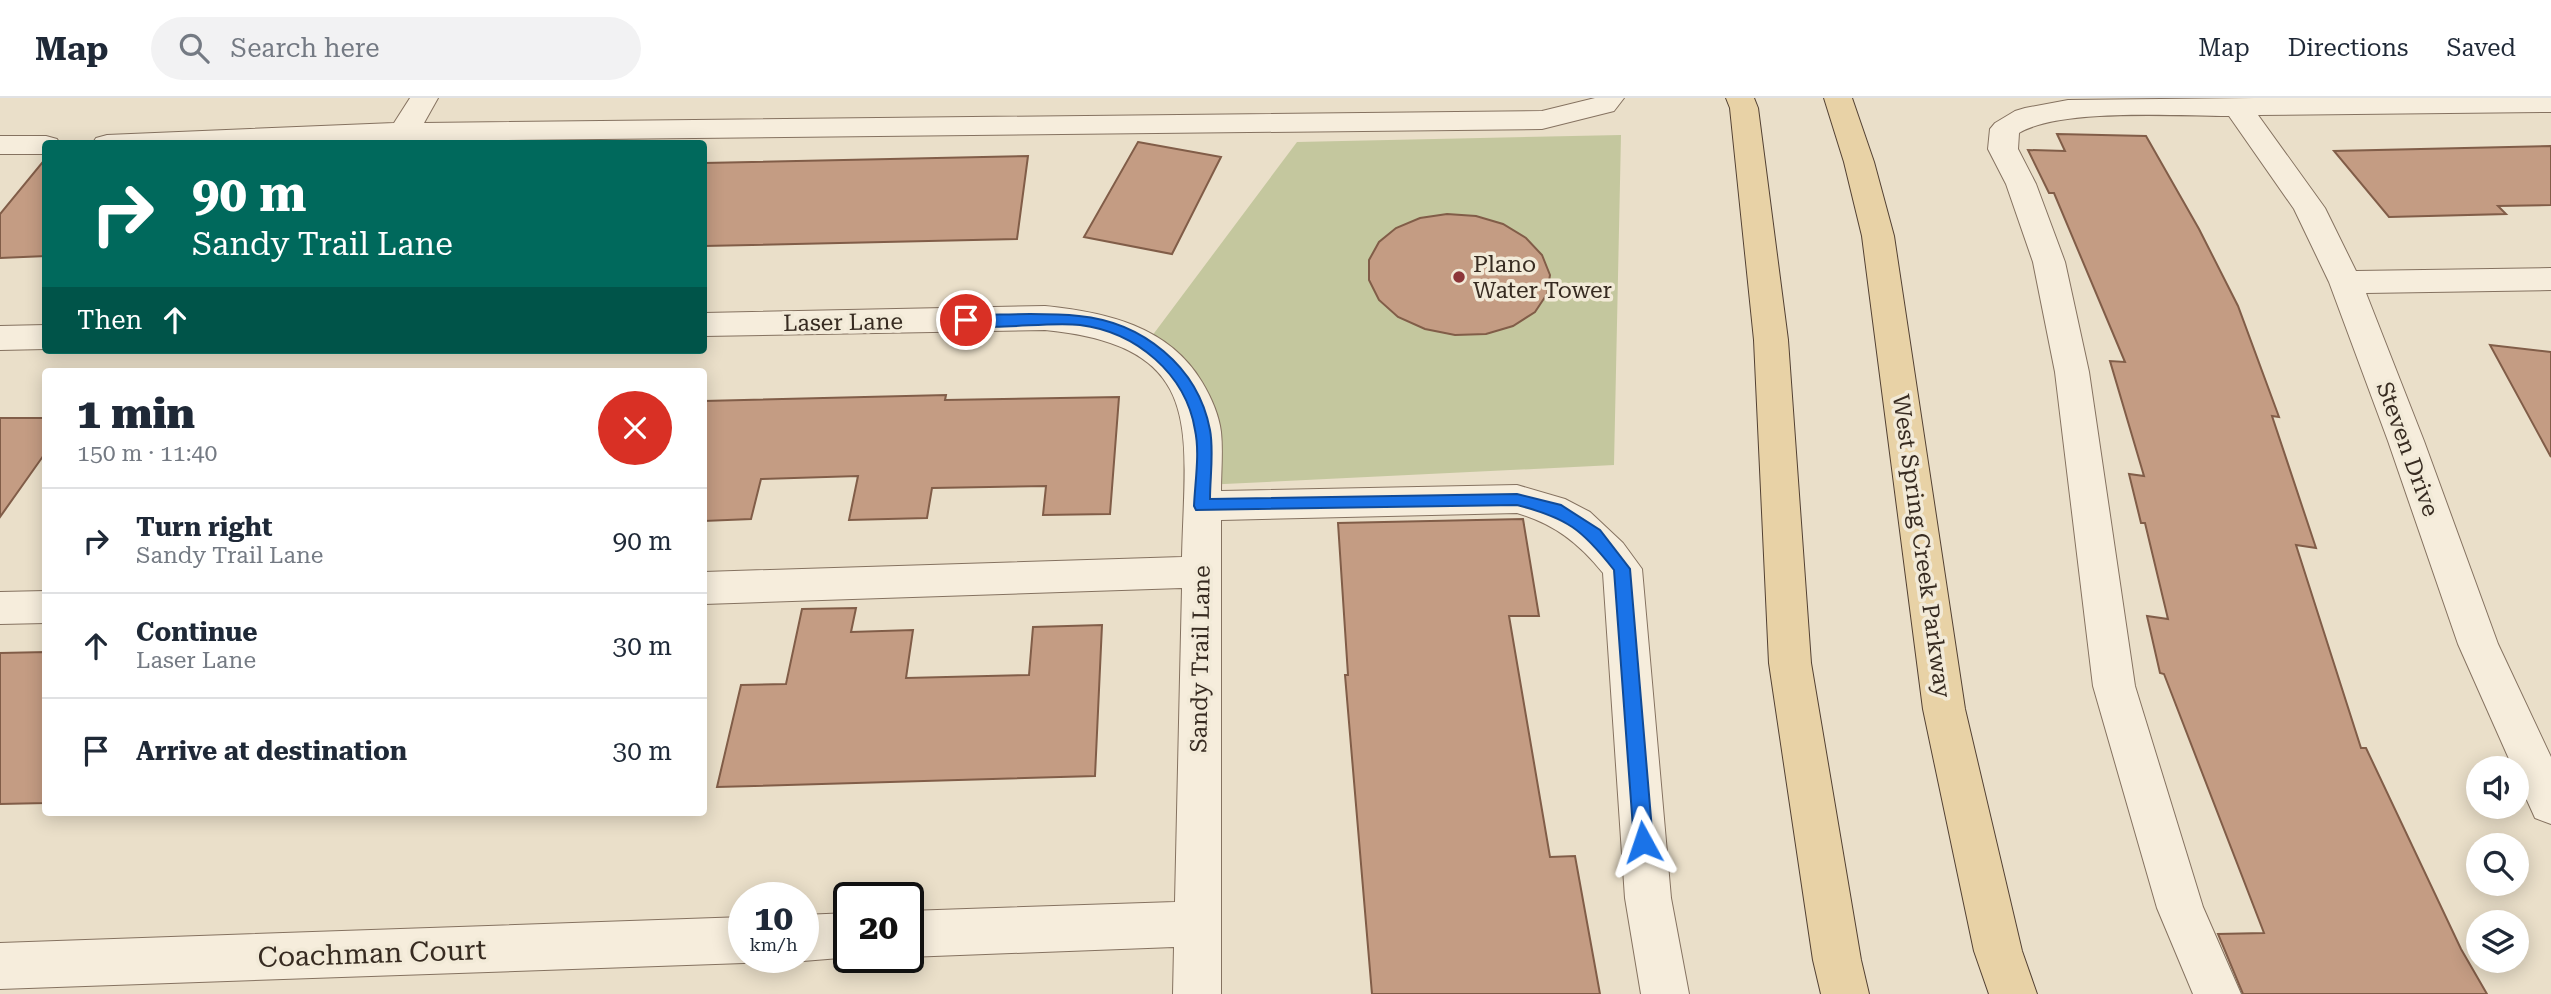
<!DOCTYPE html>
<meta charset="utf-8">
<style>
body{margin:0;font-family:"Roboto Serif",serif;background:#f2f2f3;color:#1f2937;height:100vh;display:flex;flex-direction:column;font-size:26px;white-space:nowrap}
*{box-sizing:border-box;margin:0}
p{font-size:23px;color:#747a83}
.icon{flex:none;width:38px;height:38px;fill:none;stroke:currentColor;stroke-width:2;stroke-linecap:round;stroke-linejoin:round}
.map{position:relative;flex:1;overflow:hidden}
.sheet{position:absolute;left:42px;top:270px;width:665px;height:448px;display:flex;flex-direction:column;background:#fff;border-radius:7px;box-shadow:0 4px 18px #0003}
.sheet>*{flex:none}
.guide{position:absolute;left:42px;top:42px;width:665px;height:214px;border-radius:7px;box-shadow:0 4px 18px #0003;background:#00695c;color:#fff;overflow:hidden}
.buttons{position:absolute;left:2466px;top:658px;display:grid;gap:14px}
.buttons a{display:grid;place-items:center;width:63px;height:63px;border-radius:50%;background:#fff;box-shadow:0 4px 18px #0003;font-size:35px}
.speed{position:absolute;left:728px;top:784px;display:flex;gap:14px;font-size:35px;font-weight:700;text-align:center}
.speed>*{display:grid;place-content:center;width:91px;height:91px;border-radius:50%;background:#fff;box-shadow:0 4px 18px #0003;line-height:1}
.speed small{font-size:18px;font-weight:400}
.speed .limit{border:4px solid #111;border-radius:10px;background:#fff;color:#111}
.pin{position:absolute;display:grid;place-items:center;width:60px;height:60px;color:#fff;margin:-30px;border:4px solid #fff;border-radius:50%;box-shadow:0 2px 7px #0007}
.me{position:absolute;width:77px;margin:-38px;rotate:355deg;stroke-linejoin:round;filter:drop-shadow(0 0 5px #0008)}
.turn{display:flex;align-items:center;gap:24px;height:147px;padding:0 35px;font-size:32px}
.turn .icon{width:91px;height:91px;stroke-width:2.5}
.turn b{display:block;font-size:49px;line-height:60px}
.then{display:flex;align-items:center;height:66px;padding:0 35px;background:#0003;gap:14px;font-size:26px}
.round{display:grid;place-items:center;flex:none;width:74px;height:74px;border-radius:37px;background:#f2f2f3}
.summary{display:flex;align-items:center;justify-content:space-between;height:119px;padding:0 35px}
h1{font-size:42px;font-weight:800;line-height:52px}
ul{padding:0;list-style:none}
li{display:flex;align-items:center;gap:21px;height:105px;padding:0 35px;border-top:2px solid #e0e1e3}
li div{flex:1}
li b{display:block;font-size:26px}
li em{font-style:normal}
header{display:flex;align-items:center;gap:42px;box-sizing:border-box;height:98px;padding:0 35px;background:#fff;border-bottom:2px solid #e0e1e3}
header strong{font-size:33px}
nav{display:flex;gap:38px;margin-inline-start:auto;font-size:24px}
.search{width:490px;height:63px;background:#f2f2f3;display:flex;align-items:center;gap:18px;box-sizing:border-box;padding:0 24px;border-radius:38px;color:#747a83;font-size:26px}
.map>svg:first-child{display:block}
</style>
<header>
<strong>Map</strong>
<div class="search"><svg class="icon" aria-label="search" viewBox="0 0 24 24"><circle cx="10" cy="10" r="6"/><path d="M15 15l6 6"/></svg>Search here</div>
<nav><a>Map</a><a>Directions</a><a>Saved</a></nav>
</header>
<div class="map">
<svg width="2551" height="896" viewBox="0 0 2551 896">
<rect width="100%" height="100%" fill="#eadfc9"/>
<polygon fill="#c4c79e" points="1621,37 1614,367 1203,387 1203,334 1146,246 1297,44"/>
<g fill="#c49c83" stroke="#815d48" stroke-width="2">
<polygon points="2057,36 2146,38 2199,131 2238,208 2279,319 2272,318 2316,450 2296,447 2361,650 2366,650 2461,851 2487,896 2243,896 2218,836 2264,835 2164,576 2160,575 2147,518 2168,521 2145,425 2141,425 2129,376 2144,378 2110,263 2125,264 2054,95 2049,95 2028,52 2065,53"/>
<polygon points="1138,44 1221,59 1172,156 1084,139"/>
<polygon points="2551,48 2551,107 2498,108 2506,116 2389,119 2334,53"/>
<polygon points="1028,58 1017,141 704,148 704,65"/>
<polygon points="46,60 46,158 0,160 0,116"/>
<polygon points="1447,116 1476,118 1503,126 1526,140 1542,157 1550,177 1547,196 1535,214 1513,228 1486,236 1455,237 1425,231 1398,219 1379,202 1369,182 1369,162 1379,144 1396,130 1420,120"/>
<polygon points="2490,247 2551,254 2551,359"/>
<polygon points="946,297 945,302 1119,299 1110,416 1043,417 1046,388 932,390 927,420 849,422 858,378 761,381 751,421 704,423 704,303"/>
<polygon points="0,320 46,320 46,354 0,419"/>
<polygon points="1523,421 1539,518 1509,518 1550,759 1575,758 1600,896 1372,896 1345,577 1348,577 1338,425"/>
<polygon points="856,510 851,534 913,532 906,580 1029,577 1033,529 1102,527 1095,678 717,689 741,587 786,586 802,511"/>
<polygon points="46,554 46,705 0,706 0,555"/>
</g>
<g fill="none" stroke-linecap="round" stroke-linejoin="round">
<defs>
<g id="minor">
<polygon points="410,0 438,0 424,25 1542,13 1595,0 1624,0 1614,13 1542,31 414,43 412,46 92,46 96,40 107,37 394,25"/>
<path d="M 2254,0 L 2551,0 L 2551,14 L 2258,17 L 2325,110 L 2356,173 L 2551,170 L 2551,192 L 2366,195 L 2424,343 L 2498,546 L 2551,659 L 2551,726 L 2535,720 L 2516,678 L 2516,670 L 2513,670 L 2458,546 L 2388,343 L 2329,184 L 2294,111 L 2229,18 C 2177,18 2061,10 2019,35 L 2018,51 L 2036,86 L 2065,164 L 2089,274 L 2135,588 L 2203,809 L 2241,896 L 2193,896 L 2157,810 L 2093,588 L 2055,274 L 2033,164 L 2006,86 L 1988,51 L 1990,31 L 1995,25 L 2015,13 L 2025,10 L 2068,2 Z"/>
<polygon points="0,38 46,38 57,41 60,46 46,46 46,56 0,56"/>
<path d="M 1045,208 C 1105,214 1169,228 1202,284 C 1211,299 1219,317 1221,334 C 1223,353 1221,374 1221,393 L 1517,387 L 1565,401 L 1590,414 L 1623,445 L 1642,471 L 1671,800 L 1689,896 L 1641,896 L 1625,800 L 1603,475 C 1579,445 1554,426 1517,415 L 1221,422 L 1221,896 L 1173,896 L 1174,849 L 908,859 L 908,813 L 1175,804 L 1182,490 L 704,506 L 704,474 L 1182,459 C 1185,330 1207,248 1045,232 L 704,238 L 704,215 Z"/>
<polygon points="46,227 46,251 0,252 0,228"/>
<polygon points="46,493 46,525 0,526 0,494"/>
<polygon points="849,815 849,859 852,859 803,863 795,859 803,859 803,817"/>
<polygon points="744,819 744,859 758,859 744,865 0,891 0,845"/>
</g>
<g id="major">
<polygon points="1726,0 1754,0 1758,10 1788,242 1811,565 1861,862 1869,896 1821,896 1813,862 1769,565 1754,242 1730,10"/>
<polygon points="1824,0 1852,0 1874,64 1894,138 1965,611 2022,853 2037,896 1989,896 1974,853 1923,611 1862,138 1844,64"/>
</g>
</defs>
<use href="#minor" stroke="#857260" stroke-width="2"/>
<use href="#major" stroke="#534133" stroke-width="2"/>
<use href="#minor" fill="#f6eddc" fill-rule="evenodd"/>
<use href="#major" fill="#e8d2a6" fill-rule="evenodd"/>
</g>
<path fill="#1a73e8" stroke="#114b97" stroke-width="2" d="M 966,217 C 1003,217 1042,214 1079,218 C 1142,224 1198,268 1210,332 C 1214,353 1210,379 1210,401 L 1517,396 L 1561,407 L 1600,432 L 1630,471 L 1653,744 L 1650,750 L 1643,753 L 1637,750 L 1634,744 L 1614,472 C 1582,431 1567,420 1517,407 L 1196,412 L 1194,408 C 1195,384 1200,355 1195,332 C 1186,276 1136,234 1080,227 C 1045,223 993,234 961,225 L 961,218 Z"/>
<circle fill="#8d3639" stroke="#f2ead8" stroke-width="2.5" cx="1459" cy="179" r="7"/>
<g text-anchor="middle" stroke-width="7" stroke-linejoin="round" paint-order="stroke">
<g font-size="23" fill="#372b21" stroke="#f2ead8" text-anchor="start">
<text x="1473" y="174">Plano<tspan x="1473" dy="26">Water Tower</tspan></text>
</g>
<g font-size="23" fill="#372b21" stroke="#f2ead8">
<text transform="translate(843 224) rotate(-1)" y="8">Laser Lane</text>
<text transform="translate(2408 351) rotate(70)" y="8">Steven Drive</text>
<text transform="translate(1922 448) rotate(82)" y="8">West Spring Creek Parkway</text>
<text transform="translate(1200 561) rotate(-89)" y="8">Sandy Trail Lane</text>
</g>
<g font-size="28" fill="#372b21" stroke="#f2ead8">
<text transform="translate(372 855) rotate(-2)" y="10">Coachman Court</text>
</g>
</g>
</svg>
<div class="buttons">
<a><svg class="icon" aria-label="sound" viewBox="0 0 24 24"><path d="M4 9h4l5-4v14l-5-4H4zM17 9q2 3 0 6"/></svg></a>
<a><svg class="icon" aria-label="search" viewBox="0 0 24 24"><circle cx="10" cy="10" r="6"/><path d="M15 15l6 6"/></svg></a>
<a><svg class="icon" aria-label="layers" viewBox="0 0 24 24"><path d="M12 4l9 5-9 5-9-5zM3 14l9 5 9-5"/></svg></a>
</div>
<div class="speed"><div>10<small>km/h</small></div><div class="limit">20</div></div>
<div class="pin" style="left:966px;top:222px;background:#d93025"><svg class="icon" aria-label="arrive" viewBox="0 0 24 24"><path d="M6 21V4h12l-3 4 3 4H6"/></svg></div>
<svg class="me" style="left:1643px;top:744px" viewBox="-20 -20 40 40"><path d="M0-17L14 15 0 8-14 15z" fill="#1a73e8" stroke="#fff" stroke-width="4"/></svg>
<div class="guide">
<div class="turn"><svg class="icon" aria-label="right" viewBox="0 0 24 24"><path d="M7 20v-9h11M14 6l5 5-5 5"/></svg><div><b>90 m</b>Sandy Trail Lane</div></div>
<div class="then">Then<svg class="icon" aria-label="ahead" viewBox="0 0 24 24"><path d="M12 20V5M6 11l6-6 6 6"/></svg></div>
</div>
<section class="sheet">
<div class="summary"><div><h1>1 min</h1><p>150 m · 11:40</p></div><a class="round" style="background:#d93025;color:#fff"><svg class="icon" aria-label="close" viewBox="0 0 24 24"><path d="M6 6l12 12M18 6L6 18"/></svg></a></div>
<ul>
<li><svg class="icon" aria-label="right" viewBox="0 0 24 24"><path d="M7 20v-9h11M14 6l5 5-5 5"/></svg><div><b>Turn right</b><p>Sandy Trail Lane</p></div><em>90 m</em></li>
<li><svg class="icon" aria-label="ahead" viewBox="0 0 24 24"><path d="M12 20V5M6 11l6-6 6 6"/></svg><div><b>Continue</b><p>Laser Lane</p></div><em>30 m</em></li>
<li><svg class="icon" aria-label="arrive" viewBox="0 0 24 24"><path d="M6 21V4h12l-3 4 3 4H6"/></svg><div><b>Arrive at destination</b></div><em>30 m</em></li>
</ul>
</section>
</div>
